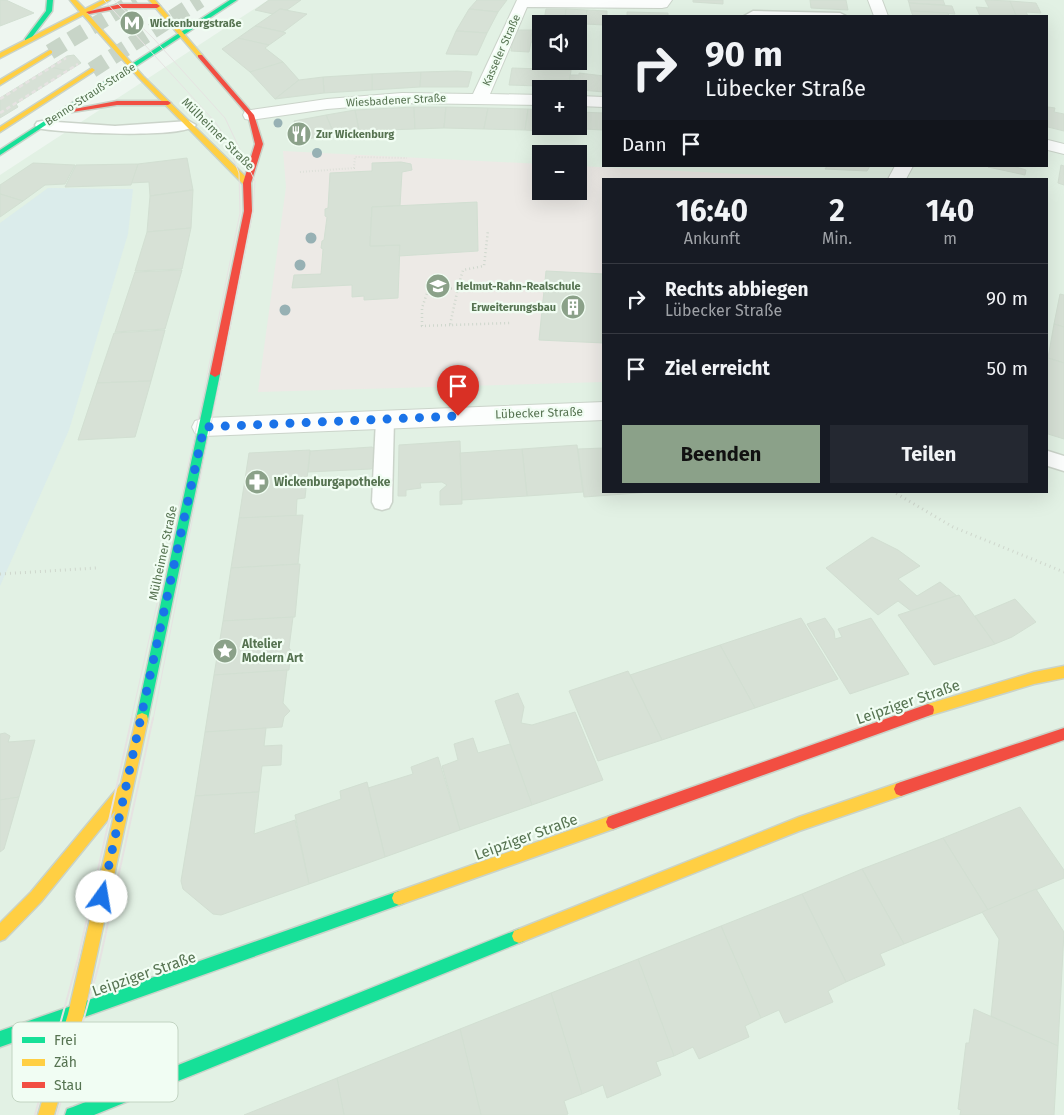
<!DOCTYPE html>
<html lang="de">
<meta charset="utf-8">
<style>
body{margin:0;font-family:"Fira Sans",sans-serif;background:#242831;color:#f1f3f6;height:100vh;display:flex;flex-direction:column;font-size:19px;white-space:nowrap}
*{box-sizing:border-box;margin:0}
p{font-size:16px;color:#9ea1a6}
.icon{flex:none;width:28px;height:28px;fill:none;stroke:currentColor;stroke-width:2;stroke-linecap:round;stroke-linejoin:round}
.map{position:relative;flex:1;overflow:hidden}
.panel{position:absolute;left:602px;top:178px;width:446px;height:315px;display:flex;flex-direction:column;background:#171b24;border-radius:0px;box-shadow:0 5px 20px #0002}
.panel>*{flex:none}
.guide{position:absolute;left:602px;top:15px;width:446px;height:152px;border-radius:0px;box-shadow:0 5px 20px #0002;background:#171b24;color:#f1f3f6;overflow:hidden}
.fabs{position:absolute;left:532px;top:15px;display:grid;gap:10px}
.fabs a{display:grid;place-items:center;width:55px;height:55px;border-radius:0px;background:#171b24;box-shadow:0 5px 20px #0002;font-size:25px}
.pin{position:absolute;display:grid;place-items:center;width:42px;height:42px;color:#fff;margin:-51px -21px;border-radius:50% 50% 50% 0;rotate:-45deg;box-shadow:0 0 5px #0007}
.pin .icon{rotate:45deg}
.me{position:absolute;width:55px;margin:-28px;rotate:13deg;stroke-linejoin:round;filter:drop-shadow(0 0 4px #0008)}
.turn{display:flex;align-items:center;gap:18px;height:105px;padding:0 20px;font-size:22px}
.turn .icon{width:65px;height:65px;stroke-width:2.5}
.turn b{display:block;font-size:35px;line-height:42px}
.then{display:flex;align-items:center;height:48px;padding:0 20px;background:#0003;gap:10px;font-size:19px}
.eta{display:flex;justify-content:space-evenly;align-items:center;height:85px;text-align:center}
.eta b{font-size:30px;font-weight:700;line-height:35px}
.button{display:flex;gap:10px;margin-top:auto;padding:10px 20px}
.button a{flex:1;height:58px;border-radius:0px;background:#8ba189;color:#111;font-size:20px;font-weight:700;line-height:58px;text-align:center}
.button a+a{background:#242831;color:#f1f3f6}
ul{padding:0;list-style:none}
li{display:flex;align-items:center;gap:15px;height:70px;padding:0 20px;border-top:1px solid #363941}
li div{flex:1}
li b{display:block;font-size:19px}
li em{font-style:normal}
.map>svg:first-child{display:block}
</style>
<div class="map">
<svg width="1064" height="1115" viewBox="0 0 1064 1115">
<rect width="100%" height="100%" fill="#eef6f0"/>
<path fill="#e2f1e4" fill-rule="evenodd" d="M 268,0 L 1064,0 L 1064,1115 L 0,1115 L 0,175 ZM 604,16 L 1048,16 L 1048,166 L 604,166 ZM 541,24 L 579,24 L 579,61 L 541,61 ZM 541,89 L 579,89 L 579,126 L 541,126 ZM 541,154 L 579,154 L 579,191 L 541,191 ZM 604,179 L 1048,179 L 1048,491 L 604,491 Z"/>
<polygon fill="#edeae6" points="283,151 541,164 541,191 579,191 579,166 837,179 604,179 604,382 258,392 286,187"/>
<polygon fill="#dbeceb" points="48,188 133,189 128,234 69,430 0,586 0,223"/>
<g fill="#d7e1d6" stroke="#d2dfd2">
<polygon points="0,0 6,0 34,13 0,26"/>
<polygon points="269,0 301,0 287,10 280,9 273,14 255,10"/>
<polygon points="477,0 507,0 498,12 469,9"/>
<polygon points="693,0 723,0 723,4 693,2"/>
<polygon points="810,0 846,0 848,10 811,8"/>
<polygon points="908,0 943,0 945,5 909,3"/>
<polygon points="985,0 1010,1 1016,15 980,16 976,7 989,8"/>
<polygon points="1010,1 1036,3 1041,13 1026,12 1028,16 1016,15"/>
<polygon points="909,3 952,6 955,14 911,11"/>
<polygon points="280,9 307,14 283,32 255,26"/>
<polygon points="469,9 498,12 487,33 456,31"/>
<polygon points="546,9 566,9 565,21 544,20"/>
<polygon points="566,9 587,10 585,24 579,26 579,24 564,24"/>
<polygon points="587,10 607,11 607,16 604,16 604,25 585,24"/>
<polygon points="911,11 948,13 949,16 913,16"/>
<polygon points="627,12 668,13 668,16 627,16"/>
<polygon points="255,26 283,32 286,33 269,45 238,38"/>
<polygon points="515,30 532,30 531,39 541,39 541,43 531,42 529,52 511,51"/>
<polygon points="456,31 487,33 477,55 446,54"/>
<polygon points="238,38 269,45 265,48 283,62 250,72 222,49"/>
<polygon points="74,55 81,63 68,71 54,72 50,67 67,56"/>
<polygon points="283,62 299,80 275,99 250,72"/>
<polygon points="50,67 68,71 16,104 18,107 0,118 0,98"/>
<polygon points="512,68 571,70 569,87 509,85"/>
<polygon points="421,72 420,87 372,90 372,74"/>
<polygon points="421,72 457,71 472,72 468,87 420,87"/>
<polygon points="579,73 604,76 604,92 569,89 570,75 579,75"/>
<polygon points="372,74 372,90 324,93 323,77"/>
<polygon points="323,77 324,93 275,99 299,80"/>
<polygon points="414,107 415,129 359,131 355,110"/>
<polygon points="414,107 446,107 444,128 415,129"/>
<polygon points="446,107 488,108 484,129 444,128"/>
<polygon points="1048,107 1055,108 1054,112 1064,114 1064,131 1048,127"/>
<polygon points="488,108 528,109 525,130 484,129"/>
<polygon points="528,109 541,110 541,126 565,126 564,128 542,127 542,131 525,130"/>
<polygon points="355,110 359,131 334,134 326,115"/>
<polygon points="579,112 604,113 603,130 564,128 565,126 579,126"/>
<polygon points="326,115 334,134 302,140 294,121"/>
<polygon points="187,158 193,190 150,196 149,182 130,183 138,164"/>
<polygon points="401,162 411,164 412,170 402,172 400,206 372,207 370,246 400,245 398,298 364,300 364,296 352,297 352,285 292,288 294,275 321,274 323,249 321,248 322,241 324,240 327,217 325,216 325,209 328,208 330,173 372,171 372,163"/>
<polygon points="33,163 75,165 65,184 45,185 23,201 0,194 0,185"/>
<polygon points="138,164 131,185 65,187 76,165"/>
<polygon points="1061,165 1064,166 1064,185 1058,183"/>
<polygon points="827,166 870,166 867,171 825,169"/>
<polygon points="1013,166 1026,170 1025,175 988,167"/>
<polygon points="193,190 191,228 147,232 150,196"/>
<polygon points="0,194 23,201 0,217"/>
<polygon points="477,202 478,251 399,256 400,245 370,246 372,207"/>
<polygon points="191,228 182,269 135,271 147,232"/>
<polygon points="182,270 165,329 115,332 135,272"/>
<polygon points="546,271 604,274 604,343 539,340"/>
<polygon points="1060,294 1064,295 1064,327 1054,324"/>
<polygon points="1054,324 1064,327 1064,363 1048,358"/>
<polygon points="165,330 151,381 97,383 114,333"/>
<polygon points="1048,358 1064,363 1064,439 1048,434"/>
<polygon points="151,381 135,437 78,440 97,383"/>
<polygon points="460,441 462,504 440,505 440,491 447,485 442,482 420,483 421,488 406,490 406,496 398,496 399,445"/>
<polygon points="577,445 583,492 527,496 522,449"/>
<polygon points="372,447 375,449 374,467 371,469 308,472 310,451"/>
<polygon points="604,448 604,491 650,492 584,497 578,449"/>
<polygon points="522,449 527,496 462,500 460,453"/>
<polygon points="310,450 305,498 297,499 296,516 239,518 249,453"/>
<polygon points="303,515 298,564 231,568 239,518"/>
<polygon points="872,537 898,550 920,566 898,579 917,596 940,582 957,596 911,611 898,601 878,615 826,568"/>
<polygon points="300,564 295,617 223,621 231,568"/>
<polygon points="959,595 995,644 934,665 898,615"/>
<polygon points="1015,599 1036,622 1012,637 995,644 975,616"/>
<polygon points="293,617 289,648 295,656 290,660 289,670 214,675 223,621"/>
<polygon points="801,618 838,679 755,708 720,645"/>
<polygon points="825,618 834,631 835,639 842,637 838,629 871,618 909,674 850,694 807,624"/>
<polygon points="720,645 755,708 662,740 630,675"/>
<polygon points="287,670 283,703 290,711 284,717 282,727 205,732 214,675"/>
<polygon points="628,671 662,740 598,761 569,691"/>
<polygon points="518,693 524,707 521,723 532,725 575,712 603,780 532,805 495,701"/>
<polygon points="266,728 264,746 282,745 281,765 262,766 259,792 195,796 205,732"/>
<polygon points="5,733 10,736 8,742 35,740 19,797 0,800 0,734"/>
<polygon points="473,738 478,753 510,744 532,805 460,830 442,766 458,760 454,744"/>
<polygon points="438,757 460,830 385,857 368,788 413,774 411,767"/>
<polygon points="367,782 385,857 309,884 295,815 341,799 340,791"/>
<polygon points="259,792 254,834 295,820 309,884 221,915 213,914 183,889 181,881 195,796"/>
<polygon points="19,797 4,849 0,852 0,800"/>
<polygon points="1020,807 1064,870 1064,878 988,910 943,838"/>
<polygon points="943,838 988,910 904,944 862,869"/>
<polygon points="862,869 904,944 880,954 885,965 846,982 802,894"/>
<polygon points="1036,889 1064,932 1058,1046 991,1016 999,939 982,912"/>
<polygon points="802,894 846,982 828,991 833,1002 785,1023 779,1010 761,1018 721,926"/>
<polygon points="721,926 761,1018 745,1026 749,1037 699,1059 693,1047 674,1056 638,959"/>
<polygon points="638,959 674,1056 656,1062 661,1075 607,1098 603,1085 582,1094 551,993"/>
<polygon points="551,993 582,1094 564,1101 568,1114 566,1115 481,1115 460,1029"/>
<polygon points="974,1009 1058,1046 1054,1115 960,1115 961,1110 958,1109 966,1043 969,1043"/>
<polygon points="460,1029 481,1115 344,1115 337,1078"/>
<polygon points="337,1078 344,1115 244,1115"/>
</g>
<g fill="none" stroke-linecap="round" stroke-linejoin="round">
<g stroke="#c8d5c8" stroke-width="16" stroke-dasharray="16 8" stroke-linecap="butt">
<polyline points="50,52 136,0"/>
<polyline points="92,70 200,0"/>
</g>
<defs>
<g id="lane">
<polygon points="753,11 840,13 846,16 744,16"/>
<path d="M 42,121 L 115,126 L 189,121 L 196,125 C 184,139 59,133 37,128 L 35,125 L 37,122 Z"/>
<polygon points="385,412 392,414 394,419 392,502 389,508 382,510 375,508 372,502 376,419 378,414"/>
<polygon points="1048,451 1064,456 1064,471 1048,466"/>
</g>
<g id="street">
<polygon points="517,0 672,0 667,7 662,8 527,7 490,94 541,95 541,105 402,103 327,109 251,120 245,119 243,115 245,111 251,110 327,99 402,93 473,94"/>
<polygon points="868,0 882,0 888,16 874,16"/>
<polygon points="579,96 604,97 604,107 579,106"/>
<polygon points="1048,140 1064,144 1064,154 1048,150"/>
<polygon points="895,166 913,166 906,179 888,179"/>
<polygon points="604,402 604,420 204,436 195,433 192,427 195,421 204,418"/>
</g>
<g id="fast">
<polygon points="47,0 53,0 52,11 29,41 25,41 25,39 46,11"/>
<polygon points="230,0 237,0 0,155 0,150"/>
<polygon points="215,371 220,374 148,719 147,723 142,725 137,723 136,719 210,374"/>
<polygon points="399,891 404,893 406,898 404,903 399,905 0,1047 0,1031"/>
<polygon points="519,929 524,931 526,936 524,941 519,943 94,1115 65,1115 67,1109 73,1107"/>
</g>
<g id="slow">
<polygon points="70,0 76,0 85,9 103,0 110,0 87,13 143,76 250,181 250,185 244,185 139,78 83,15 0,58 0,53 80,12"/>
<polygon points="149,0 155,0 202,55 202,57 198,57"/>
<polygon points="50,50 52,51 52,53 0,85 0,80"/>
<polygon points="92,68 95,70 94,71 0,132 0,127"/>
<polygon points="1064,666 1064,678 1034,684 928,716 923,714 922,710 923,706 928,704 1034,672"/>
<polygon points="142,713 147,715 148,719 84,1014 54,1115 38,1115 68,1014 115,811 41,902 5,939 0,941 0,923 31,892 121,784 136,719 137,715"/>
<polygon points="901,782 906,784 908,789 906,794 901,796 799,831 519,943 514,941 512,936 514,931 799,817"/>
<polygon points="613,815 618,817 620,822 618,827 613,829 399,905 394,903 392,898 394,893 399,891"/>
</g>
<g id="jam">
<polygon points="121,4 157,4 160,6 157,8 121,8 89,14 86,12"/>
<polygon points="198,55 202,55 254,115 263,144 251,183 252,211 220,374 215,377 210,374 244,211 243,183 255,144 248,115 198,57"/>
<polygon points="117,101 168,101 171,103 168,105 117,105 72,112 69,110"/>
<polygon points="928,704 933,706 934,710 933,714 928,716 613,829 608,827 606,822 608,817 613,815"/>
<polygon points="1064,728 1064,740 901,796 896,794 894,789 896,784 901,782"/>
</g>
</defs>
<use href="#lane" stroke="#cbd4ca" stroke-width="3"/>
<use href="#street" stroke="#cbd4ca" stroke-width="2"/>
<use href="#fast" stroke="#c9d3c9" stroke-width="3"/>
<use href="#slow" stroke="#c9d3c9" stroke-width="3"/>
<use href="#jam" stroke="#c9d3c9" stroke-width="3"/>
<polyline stroke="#cfd7cd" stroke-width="2" stroke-dasharray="0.5 2.5" stroke-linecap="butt" points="300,172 354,168 355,157 407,158"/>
<g stroke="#cfd7cd" stroke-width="2.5" stroke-dasharray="1 3" stroke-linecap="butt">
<polyline points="458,288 450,325 511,323"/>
<polyline points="450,325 422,326 422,308 428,290 458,288 463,270 484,266 488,230"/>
</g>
<g stroke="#cfd7cd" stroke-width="3" stroke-dasharray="1 4" stroke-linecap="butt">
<polyline points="892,491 953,527 1064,572"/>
<polyline points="0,574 96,568"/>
</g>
<use href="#lane" fill="#fcfefd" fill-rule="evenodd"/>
<use href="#street" fill="#fcfefd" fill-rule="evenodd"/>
<use href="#fast" fill="#16e098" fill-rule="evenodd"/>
<use href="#slow" fill="#ffcf43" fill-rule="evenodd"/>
<use href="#jam" fill="#f24e42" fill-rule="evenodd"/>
<g stroke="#e6e3e2" stroke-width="1">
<polyline points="104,0 216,123 225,137 239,173 240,213 195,434 131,720"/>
<polyline points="114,0 154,39 225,118 255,181 253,211 153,720"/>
</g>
<g stroke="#e6e3e2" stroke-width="2">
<polyline points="35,1115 78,959 132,718"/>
<polyline points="57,1115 99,964 153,718"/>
</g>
<g stroke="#e6e3e2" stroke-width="2.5" stroke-dasharray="4.5 3" stroke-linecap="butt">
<polyline points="0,99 66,58"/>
<polyline points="0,113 78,64"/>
</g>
</g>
<g fill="#97b1b4">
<circle cx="278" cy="123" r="4.5"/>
<circle cx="317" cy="153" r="5"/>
<circle cx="311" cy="238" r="5.5"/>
<circle cx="300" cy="265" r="5.5"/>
<circle cx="285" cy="310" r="5.5"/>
</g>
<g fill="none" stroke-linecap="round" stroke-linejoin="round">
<polyline stroke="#1a73e8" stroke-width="9" stroke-dasharray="0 16.2" points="102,897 204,427 458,416"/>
</g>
<defs>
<symbol id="metro-disc" viewBox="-11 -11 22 22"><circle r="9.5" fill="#8ba189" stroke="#f1fdf3"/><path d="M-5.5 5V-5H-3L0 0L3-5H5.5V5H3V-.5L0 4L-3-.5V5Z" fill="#fff"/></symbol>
<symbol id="restaurant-disc" viewBox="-11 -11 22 22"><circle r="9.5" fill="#8ba189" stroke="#f1fdf3"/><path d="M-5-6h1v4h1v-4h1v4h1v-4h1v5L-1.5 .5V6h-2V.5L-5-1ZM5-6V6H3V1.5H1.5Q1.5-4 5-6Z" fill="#fff"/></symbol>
<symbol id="school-disc" viewBox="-11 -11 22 22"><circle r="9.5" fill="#8ba189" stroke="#f1fdf3"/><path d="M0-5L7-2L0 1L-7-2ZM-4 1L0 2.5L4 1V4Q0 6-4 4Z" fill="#fff"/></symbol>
<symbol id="building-disc" viewBox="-11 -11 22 22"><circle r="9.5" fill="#8ba189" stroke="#f1fdf3"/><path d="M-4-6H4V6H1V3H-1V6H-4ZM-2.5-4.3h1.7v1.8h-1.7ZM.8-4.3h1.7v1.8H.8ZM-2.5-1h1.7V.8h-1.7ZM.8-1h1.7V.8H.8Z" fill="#fff"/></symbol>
<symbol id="pharmacy-disc" viewBox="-11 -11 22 22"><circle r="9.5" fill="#8ba189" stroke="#f1fdf3"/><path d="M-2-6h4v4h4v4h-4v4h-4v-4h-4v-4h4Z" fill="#fff"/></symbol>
<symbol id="sight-disc" viewBox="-11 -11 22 22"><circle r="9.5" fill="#8ba189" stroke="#f1fdf3"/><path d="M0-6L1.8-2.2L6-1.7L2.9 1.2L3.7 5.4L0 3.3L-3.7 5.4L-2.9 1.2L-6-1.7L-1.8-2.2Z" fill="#fff"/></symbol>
</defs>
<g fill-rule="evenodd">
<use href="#metro-disc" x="118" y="9" width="28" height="28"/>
<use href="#restaurant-disc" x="285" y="120" width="28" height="28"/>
<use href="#school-disc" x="424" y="272" width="28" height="28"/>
<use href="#building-disc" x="559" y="293" width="28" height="28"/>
<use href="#pharmacy-disc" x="243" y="468" width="28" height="28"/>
<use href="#sight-disc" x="211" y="637" width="28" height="28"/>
</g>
<g text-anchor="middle" stroke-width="4.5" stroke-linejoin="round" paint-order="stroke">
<g font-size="11" font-weight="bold" fill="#567351" stroke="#f1fdf3" text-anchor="start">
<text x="150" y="27">Wickenburgstraße</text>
<text x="316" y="138">Zur Wickenburg</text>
<text x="456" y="290">Helmut-Rahn-Realschule</text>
<text x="556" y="311" text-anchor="end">Erweiterungsbau</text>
</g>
<g font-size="11" fill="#567351" stroke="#f1fdf3">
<text transform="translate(501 50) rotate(-66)" y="4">Kasseler Straße</text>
<text transform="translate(90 94) rotate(-33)" y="4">Benno-Strauß-Straße</text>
<text transform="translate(396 100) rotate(-3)" y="4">Wiesbadener Straße</text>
</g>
<g font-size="12" fill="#567351" stroke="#f1fdf3">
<text transform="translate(218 134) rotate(45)" y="4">Mülheimer Straße</text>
<text transform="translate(539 413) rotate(-2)" y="4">Lübecker Straße</text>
<text transform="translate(163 553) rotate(-78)" y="4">Mülheimer Straße</text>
</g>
<g font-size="12" font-weight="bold" fill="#567351" stroke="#f1fdf3" text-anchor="start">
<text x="274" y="486">Wickenburgapotheke</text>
<text x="242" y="648">Altelier<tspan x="242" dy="14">Modern Art</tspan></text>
</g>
<g font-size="15" fill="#567351" stroke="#f1fdf3">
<text transform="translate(908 702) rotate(-19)" y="5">Leipziger Straße</text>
<text transform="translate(526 837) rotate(-20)" y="5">Leipziger Straße</text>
<text transform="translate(144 974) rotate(-19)" y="5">Leipziger Straße</text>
</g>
</g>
<rect x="12" y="1022" width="166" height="80" rx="8" fill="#f1fdf3" stroke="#c2d4c2" stroke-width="1"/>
<rect x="22" y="1037" width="23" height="6" fill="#16e098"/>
<rect x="22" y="1059" width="23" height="7" fill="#ffcf43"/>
<rect x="22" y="1082" width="23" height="6" fill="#f24e42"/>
<g font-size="14" fill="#567351">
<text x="54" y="1045">Frei</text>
<text x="54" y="1067">Zäh</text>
<text x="54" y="1090">Stau</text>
</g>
</svg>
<div class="fabs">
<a><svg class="icon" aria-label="sound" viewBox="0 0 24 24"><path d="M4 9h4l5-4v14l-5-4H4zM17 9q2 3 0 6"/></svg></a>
<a>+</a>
<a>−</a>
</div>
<div class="pin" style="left:458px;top:416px;background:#d93025"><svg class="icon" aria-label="arrive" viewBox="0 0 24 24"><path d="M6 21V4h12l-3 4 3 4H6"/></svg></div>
<svg class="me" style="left:102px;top:897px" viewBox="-20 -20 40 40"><circle r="19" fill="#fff"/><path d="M0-13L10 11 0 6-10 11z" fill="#1a73e8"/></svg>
<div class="guide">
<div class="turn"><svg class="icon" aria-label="right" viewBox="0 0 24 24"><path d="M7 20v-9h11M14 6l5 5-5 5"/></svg><div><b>90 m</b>Lübecker Straße</div></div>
<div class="then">Dann<svg class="icon" aria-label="arrive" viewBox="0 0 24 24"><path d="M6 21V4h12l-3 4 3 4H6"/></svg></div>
</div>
<section class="panel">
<div class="eta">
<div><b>16:40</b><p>Ankunft</p></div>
<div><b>2</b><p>Min.</p></div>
<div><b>140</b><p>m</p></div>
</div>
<ul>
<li><svg class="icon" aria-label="right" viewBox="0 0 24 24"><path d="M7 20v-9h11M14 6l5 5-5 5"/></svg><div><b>Rechts abbiegen</b><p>Lübecker Straße</p></div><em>90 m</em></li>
<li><svg class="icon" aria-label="arrive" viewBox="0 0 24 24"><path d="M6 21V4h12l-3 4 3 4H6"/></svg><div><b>Ziel erreicht</b></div><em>50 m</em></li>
</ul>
<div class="button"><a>Beenden</a><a>Teilen</a></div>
</section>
</div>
